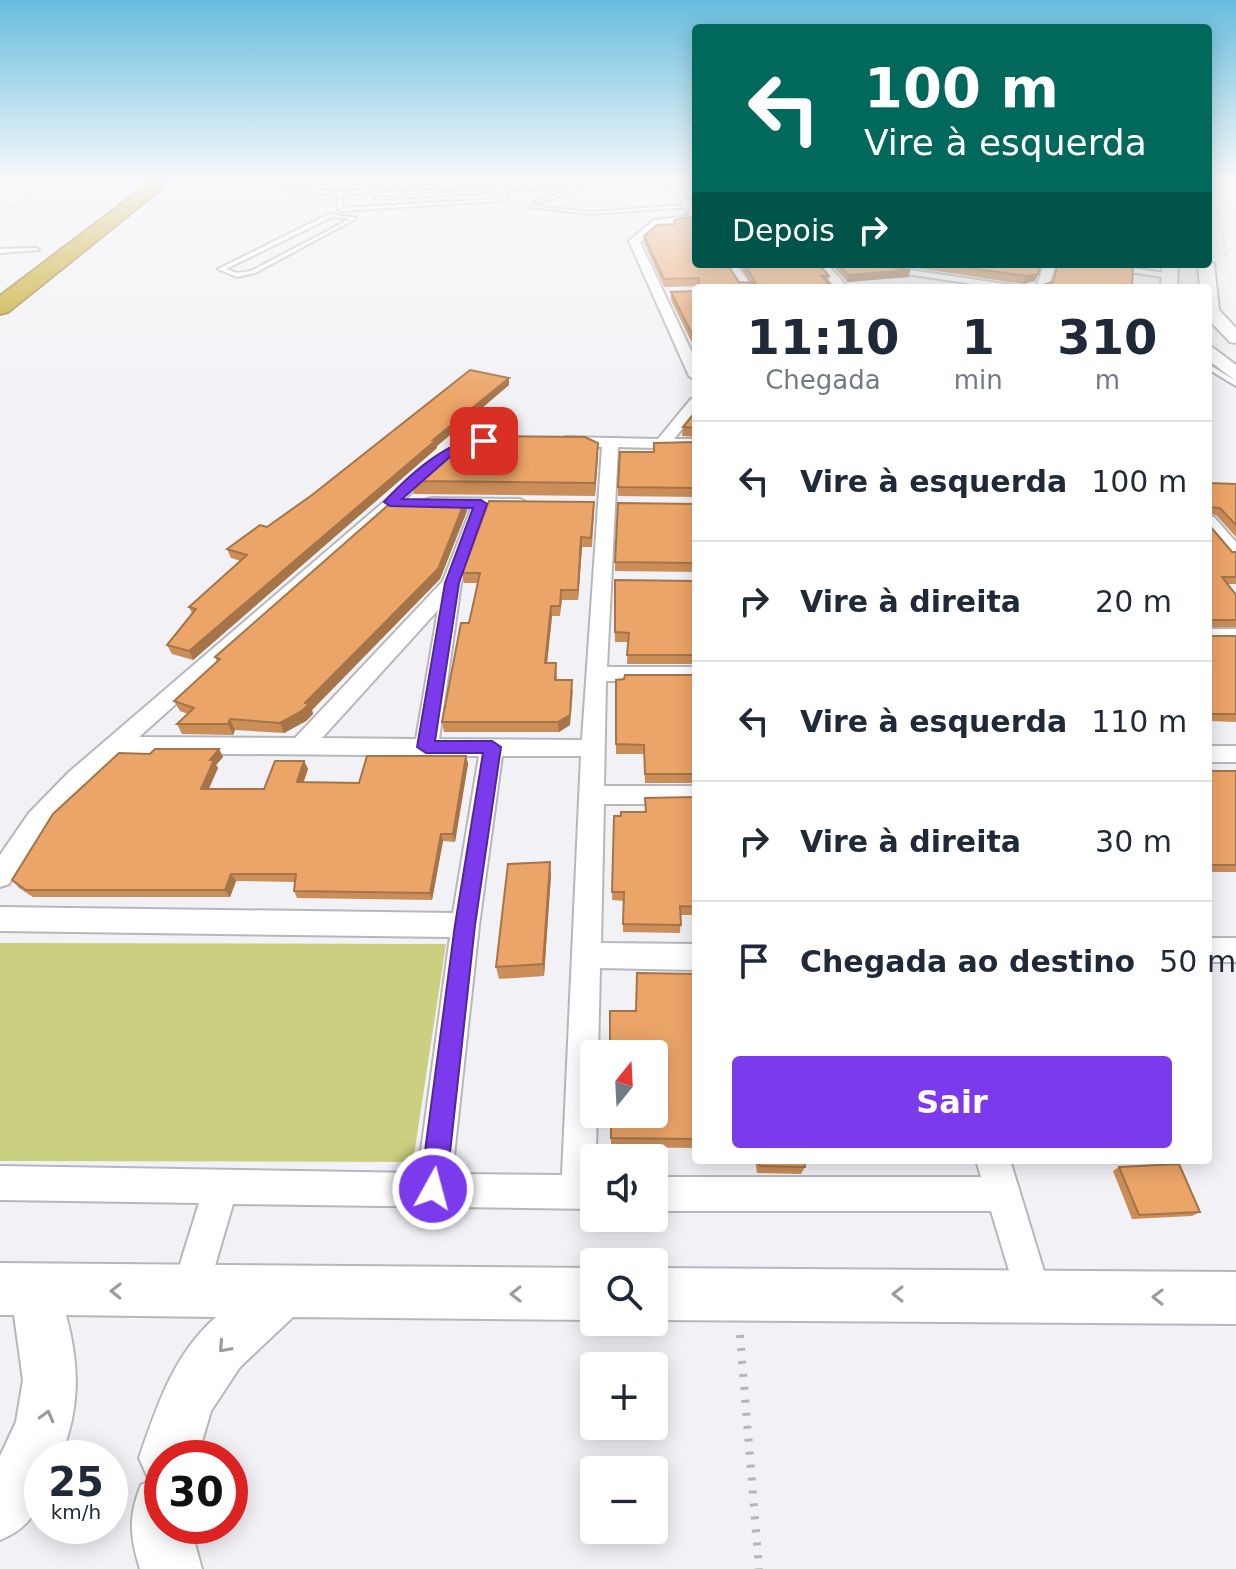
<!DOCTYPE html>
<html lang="pt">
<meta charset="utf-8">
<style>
body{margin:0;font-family:"DejaVu Sans",sans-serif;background:#f6f6f7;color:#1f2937;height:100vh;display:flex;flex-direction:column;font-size:30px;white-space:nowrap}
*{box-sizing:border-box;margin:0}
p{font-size:26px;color:#747a83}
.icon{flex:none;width:44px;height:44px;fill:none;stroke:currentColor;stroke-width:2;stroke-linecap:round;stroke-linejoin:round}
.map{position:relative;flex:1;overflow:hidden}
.panel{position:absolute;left:692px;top:284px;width:520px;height:880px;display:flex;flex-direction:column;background:#fff;border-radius:8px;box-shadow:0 4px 20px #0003}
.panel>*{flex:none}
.hud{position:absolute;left:692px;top:24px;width:520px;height:244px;border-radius:8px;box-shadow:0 4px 20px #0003;background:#00695c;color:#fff;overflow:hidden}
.needle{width:52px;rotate:18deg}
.buttons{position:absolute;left:580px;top:1040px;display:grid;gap:16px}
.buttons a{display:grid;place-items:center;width:88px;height:88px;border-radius:8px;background:#fff;box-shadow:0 4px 20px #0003;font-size:40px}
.speed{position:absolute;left:24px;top:1440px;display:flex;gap:16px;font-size:40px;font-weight:700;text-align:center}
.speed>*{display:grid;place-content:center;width:104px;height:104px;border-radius:50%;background:#fff;box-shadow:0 4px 20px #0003;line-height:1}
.speed small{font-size:20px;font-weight:400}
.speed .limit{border:12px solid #d22;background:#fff;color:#111}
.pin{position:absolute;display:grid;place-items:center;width:68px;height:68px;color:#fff;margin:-34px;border-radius:16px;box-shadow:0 4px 12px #0006}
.me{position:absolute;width:88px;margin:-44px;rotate:7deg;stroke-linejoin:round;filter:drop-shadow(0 0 6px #0008)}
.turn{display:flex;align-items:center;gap:28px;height:168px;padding:0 40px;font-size:36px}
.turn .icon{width:104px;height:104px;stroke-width:2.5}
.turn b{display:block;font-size:56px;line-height:68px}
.then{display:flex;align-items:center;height:76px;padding:0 40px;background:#0003;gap:16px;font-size:30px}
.eta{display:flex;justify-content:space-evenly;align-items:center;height:136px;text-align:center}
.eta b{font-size:48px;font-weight:700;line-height:56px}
.primary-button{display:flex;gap:16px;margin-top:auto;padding:16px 40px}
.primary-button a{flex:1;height:92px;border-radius:8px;background:#7c3aed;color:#fff;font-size:32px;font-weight:700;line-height:92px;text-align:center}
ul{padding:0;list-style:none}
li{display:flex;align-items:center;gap:24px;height:120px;padding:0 40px;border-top:2px solid #e0e1e3}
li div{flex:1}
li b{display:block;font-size:30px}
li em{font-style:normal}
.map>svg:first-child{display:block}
</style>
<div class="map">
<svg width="1236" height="1569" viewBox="0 0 1236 1569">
<rect width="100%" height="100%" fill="#f2f2f6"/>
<polygon fill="#cbcf80" points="0,943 446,944 413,1162 0,1161"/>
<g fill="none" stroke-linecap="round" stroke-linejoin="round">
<defs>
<g id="lane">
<polygon points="288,180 292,180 291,188 340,192 494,180 520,180 342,194 342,208 496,199 504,196 504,190 506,189 595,183 508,191 508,198 497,201 340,211 338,210 338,194 286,190"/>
<polygon points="577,188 581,189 538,203 534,202"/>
<polygon points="489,190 491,192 376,199 374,198"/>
<polygon points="687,205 689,207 591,214 529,207 531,206 591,212"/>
<path d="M 329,214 L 357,218 L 255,273 L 237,277 L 218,269 ZM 332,217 L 350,219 L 251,271 L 237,273 L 226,269 Z"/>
<polygon points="0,249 36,248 39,250 0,253"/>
<polygon points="1208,364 1236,381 1236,386 1208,369"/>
</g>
<g id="street">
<polygon points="674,181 696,183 696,189 681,187 696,210 696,221 661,225 640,242 696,361 696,380 689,376 629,241 654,220 690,216 669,184"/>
<polygon points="724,264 736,264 753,288 741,288"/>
<polygon points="815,264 827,264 848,288 836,288"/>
<polygon points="839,264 870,264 1032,288 1000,288"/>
<polygon points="1044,264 1056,264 1048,288 1036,288"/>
<polygon points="1073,264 1107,264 1177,275 1171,278"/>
<path d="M 696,398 L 696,412 L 674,439 L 696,439 L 696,449 L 618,447 L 607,667 L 696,667 L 696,681 L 606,681 L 604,786 L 696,786 L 696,804 L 604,804 L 601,943 L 696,944 L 696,970 L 600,968 L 598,1054 L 594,1054 L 594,1114 L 597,1114 L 594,1209 L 233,1204 L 207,1293 L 202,1306 L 189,1311 L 176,1306 L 171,1293 L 199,1203 L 0,1200 L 0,1166 L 418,1173 L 450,937 L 0,931 L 0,907 L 453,913 L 479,756 L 120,753 L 47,827 L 9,884 L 0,887 L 0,855 L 29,813 L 69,772 L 435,458 L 441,460 L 441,466 L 139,737 L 295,738 L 443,581 L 471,509 L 427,507 L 427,499 L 433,498 L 520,499 L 529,504 L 520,509 L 488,509 L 461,583 L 439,739 L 582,740 L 602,447 L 565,447 L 557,442 L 565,437 L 658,439 L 691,399 ZM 438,610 L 416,739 L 322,738 ZM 502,756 L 581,756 L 562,1175 L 452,1174 L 479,925 Z"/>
<polygon points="1208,516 1214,517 1236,542 1236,558 1230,557 1208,532"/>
<rect x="1208" y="629" width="28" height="12"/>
<rect x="1208" y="746" width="28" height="16"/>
<rect x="1208" y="938" width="28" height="24"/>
<polygon points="976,1160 1010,1160 1051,1294 1046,1307 1033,1312 1020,1307 991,1211 654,1211 654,1177 981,1177"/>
</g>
<g id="secondary">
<polygon points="1208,260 1214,264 1219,310 1236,328 1236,343 1230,342 1208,319 1208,288 1200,288 1198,264 1208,264"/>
<polygon points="1162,264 1178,264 1177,288 1161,288"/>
<polygon points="1208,344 1236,365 1236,381 1208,360"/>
<path d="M 0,1263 L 594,1268 L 594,1320 L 293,1317 L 240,1367 L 211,1411 L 197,1458 L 162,1458 L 162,1526 L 190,1526 L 202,1569 L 140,1569 C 130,1537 128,1517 141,1485 L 152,1480 L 148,1478 L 139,1458 C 157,1406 173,1355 216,1317 L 66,1315 C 80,1367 80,1409 60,1458 L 42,1458 C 42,1498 41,1523 0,1540 L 0,1456 L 16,1422 L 23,1380 L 14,1315 L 0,1315 Z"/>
<polygon points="654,1268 1236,1272 1236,1324 654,1320"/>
</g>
<polygon id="highway" points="153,180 172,180 8,312 0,314 0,296"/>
</defs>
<use href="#lane" stroke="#b6b7ba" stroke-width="4"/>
<use href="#street" stroke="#b6b7ba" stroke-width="4"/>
<use href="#secondary" stroke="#b6b7ba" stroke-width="4"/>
<use href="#highway" stroke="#917b1d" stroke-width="4"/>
<g stroke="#b6b6b9" stroke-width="2" stroke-dasharray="1 3" stroke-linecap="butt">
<polyline points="1212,180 1226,256"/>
<polyline points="0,214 54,180"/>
</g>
<polyline stroke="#b6b6b9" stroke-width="8" stroke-dasharray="3 10" stroke-linecap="butt" points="740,1335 759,1569"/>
<use href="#lane" fill="#fff" fill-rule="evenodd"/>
<use href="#street" fill="#fff" fill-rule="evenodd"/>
<use href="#secondary" fill="#fff" fill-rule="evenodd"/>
<use href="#highway" fill="#c09f0e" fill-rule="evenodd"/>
</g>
<g fill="#cb8e59">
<polygon points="674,220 739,282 750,283 739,264 819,264 829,276 828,283 664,287 644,243 644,236 673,224"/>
<polygon points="831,264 839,264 910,270 909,277 847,282"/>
<polygon points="890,264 1041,264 1035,281 1023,284"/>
<polygon points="696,291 696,351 671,300 671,292"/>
<polygon points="509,378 509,385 437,446 437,448 193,660 172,654 167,645 192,613 189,607 241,561 231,558 227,549 267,527"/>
<polygon points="696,411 696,437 682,436 683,427"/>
<polygon points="696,442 696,497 618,496 618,487 654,452"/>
<polygon points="598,443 595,496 414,494 411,481"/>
<polygon points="1208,483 1236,484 1236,537 1216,515 1210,514 1209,525 1232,552 1236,552 1236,584 1228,584 1236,595 1236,627 1211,627 1211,636 1236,636 1236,722 1208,721"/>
<polygon points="696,504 696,572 615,571 615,562"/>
<polygon points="467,511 440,579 312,710 313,714 306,721 284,733 235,730 233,735 182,734 177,724 188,714 180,711 174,701 217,662 215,657"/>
<polygon points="594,512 592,547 582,547 578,600 562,600 560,616 552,616 547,663 556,663 557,680 573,690 570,725 559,732 444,732 442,722 469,623 478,583 464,583 462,573"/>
<polygon points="615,580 696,581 696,664 627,664 628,642 615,642"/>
<polygon points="696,675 696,783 645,783 644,754 616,754 616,680"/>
<polygon points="219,749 223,757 216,765 218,768 209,789 264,789 304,761 308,769 303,782 359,783 466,756 468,764 455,842 443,841 432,900 297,898 294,891 295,882 236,881 230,897 33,897 19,888 12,880 150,754"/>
<rect x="1208" y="771" width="28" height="101"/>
<polygon points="696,797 696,915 681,915 680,933 623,932 623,901 612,900 614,816 645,812"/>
<polygon points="551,875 544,976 499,979 496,967"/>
<polygon points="696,974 696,1148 611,1147 611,1114 636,1011"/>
<polygon points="755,1160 804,1160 805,1167 801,1174 757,1173"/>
<polygon points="1033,1160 1076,1160 1072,1163 1034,1163"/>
<polygon points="1119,1167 1200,1212 1192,1216 1132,1219 1113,1171"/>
</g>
<g fill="#a57449">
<polygon points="910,270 909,277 847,282 848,275"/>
<polygon points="1038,274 1035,281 1023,284 1026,276"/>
<polygon points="509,378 509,385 437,446 437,448 193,660 189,651 433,440"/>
<polygon points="598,443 598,456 595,496 595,483"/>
<polygon points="465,501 467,511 440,579 312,710 313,714 306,721 284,733 280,723 305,703"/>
<polygon points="581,537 582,547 578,600 578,590"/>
<polygon points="551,606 552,616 546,673 545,663"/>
<polygon points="572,680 570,725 559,732 558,722"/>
<polygon points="230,719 235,730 233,735 228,724"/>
<polygon points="219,749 223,757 216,765 218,768 205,796 201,789 210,760"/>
<polygon points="466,756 468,764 455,842 453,834"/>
<polygon points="304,761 308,769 301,790 297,782"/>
<polygon points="441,834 443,841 432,900 430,893"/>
<polygon points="550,862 551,875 544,976 543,964"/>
<polygon points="231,874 236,881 230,897 225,890"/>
</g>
<g fill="#eca568" stroke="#a57449" stroke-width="2">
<polygon points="696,216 696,264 727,264 739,282 756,283 744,264 819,264 829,276 822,276 833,288 699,288 699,278 664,279 644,236 657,225 675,224 674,220"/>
<polygon points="839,264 869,264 910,270 848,275"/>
<polygon points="941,264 1041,264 1038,274 1026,276"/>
<polygon points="1058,264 1112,264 1133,268 1132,288 1049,288 1046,284 1053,282"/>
<polygon points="696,291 696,342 671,292"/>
<polygon points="470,370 509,378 433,440 436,440 189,651 167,645 196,609 189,607 247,555 227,549 260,525 267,527 312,495"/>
<polygon points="696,411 696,428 683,427"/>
<polygon points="473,436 585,437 598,443 595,483 411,481 453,445"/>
<polygon points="696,442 696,488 618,487 620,452 654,452 654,443"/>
<polygon points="1208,483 1236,484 1236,525 1220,508 1210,507 1209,525 1232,552 1236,552 1236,577 1222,577 1236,595 1236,620 1211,620 1211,636 1236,636 1236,714 1208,714"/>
<polygon points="394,500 465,501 438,569 305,703 309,704 302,711 280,723 230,719 228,724 177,724 194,708 174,701 220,659 215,657"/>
<polygon points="489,501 594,502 591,538 581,537 578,590 561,590 560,606 551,606 545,663 556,663 555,680 572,680 570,715 558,722 442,722 461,623 469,623 480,573 462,573"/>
<polygon points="618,503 696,504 696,563 615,562"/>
<polygon points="615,580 696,581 696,655 627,655 629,633 615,632"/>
<polygon points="625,675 696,675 696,774 645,774 644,745 616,744 616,680 624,679"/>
<polygon points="155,749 219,749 210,760 214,760 201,789 264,789 275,761 304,761 297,782 359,783 367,756 466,756 453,834 441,834 430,893 294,891 296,874 231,874 225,890 26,890 12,880 53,814 119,753 150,754"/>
<rect x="1208" y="771" width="28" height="94"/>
<polygon points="696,797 696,907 680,906 681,925 623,924 624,892 612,892 614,816 621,816 621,812 646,812 645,798"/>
<polygon points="550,862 543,964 496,967 508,864"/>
<polygon points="637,973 696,974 696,1139 611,1138 611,1114 654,1114 654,1054 610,1054 610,1011 636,1011"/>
<polygon points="759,1160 804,1160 805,1167 760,1166"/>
<polygon points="1179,1164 1200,1212 1139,1215 1119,1167"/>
</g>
<defs><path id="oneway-chevron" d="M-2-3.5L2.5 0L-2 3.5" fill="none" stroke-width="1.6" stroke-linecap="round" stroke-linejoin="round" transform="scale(2)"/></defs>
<g stroke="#9c9c9c">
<use href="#oneway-chevron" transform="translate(116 1291) rotate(-179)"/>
<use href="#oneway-chevron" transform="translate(516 1294) rotate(-180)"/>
<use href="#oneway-chevron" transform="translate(898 1294) rotate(180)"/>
<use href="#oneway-chevron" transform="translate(1158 1297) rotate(-179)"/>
<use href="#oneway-chevron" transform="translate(224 1347) rotate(132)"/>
<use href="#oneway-chevron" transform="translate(47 1416) rotate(-75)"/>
</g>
<linearGradient id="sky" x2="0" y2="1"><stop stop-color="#66bdde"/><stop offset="0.45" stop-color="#f9f9fb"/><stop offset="1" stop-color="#f9f9fb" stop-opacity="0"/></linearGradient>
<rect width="1236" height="400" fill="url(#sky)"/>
<path fill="#7c3aed" stroke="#51269a" stroke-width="2" d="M 484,437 L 488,438 L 488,443 L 452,455 L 402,499 L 481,500 L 487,504 L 459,583 L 435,741 L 492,741 L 501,747 L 475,925 L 446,1189 L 442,1198 L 433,1202 L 424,1198 L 420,1189 L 455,925 L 483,753 L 426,753 L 417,747 L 445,583 L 473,508 L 390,506 L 384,502 C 409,475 446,440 484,437 Z"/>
</svg>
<div class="buttons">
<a><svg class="needle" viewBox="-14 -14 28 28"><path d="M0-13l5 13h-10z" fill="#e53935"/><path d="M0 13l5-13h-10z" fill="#747a83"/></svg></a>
<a><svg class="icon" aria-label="sound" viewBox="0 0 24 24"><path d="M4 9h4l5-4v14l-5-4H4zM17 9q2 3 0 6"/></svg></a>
<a><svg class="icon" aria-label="search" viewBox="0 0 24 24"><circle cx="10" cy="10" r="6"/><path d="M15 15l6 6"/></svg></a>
<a>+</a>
<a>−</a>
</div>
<div class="speed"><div>25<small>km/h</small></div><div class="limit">30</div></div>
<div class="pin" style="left:484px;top:441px;background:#d93025"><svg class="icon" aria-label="arrive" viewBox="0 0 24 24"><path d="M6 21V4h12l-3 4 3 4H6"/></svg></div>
<svg class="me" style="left:433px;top:1189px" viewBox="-20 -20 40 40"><circle r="17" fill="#7c3aed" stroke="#fff" stroke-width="3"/><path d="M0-11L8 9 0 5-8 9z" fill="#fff"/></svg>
<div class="hud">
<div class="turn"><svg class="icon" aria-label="left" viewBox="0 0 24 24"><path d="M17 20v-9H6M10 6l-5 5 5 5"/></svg><div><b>100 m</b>Vire à esquerda</div></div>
<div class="then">Depois<svg class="icon" aria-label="right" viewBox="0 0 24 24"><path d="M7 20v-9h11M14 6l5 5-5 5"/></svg></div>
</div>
<section class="panel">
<div class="eta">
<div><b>11:10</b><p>Chegada</p></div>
<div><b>1</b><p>min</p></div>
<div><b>310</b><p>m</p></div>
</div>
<ul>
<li><svg class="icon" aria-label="left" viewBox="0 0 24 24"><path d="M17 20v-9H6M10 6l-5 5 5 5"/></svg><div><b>Vire à esquerda</b></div><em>100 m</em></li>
<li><svg class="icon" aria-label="right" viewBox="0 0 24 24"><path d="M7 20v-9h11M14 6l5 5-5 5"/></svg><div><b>Vire à direita</b></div><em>20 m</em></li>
<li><svg class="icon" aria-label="left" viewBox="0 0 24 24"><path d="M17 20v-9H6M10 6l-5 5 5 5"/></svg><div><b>Vire à esquerda</b></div><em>110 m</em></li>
<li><svg class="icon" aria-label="right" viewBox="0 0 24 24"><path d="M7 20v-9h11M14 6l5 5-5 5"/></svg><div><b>Vire à direita</b></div><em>30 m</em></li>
<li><svg class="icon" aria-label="arrive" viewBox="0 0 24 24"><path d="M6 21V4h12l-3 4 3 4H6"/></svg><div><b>Chegada ao destino</b></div><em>50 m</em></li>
</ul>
<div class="primary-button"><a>Sair</a></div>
</section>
</div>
